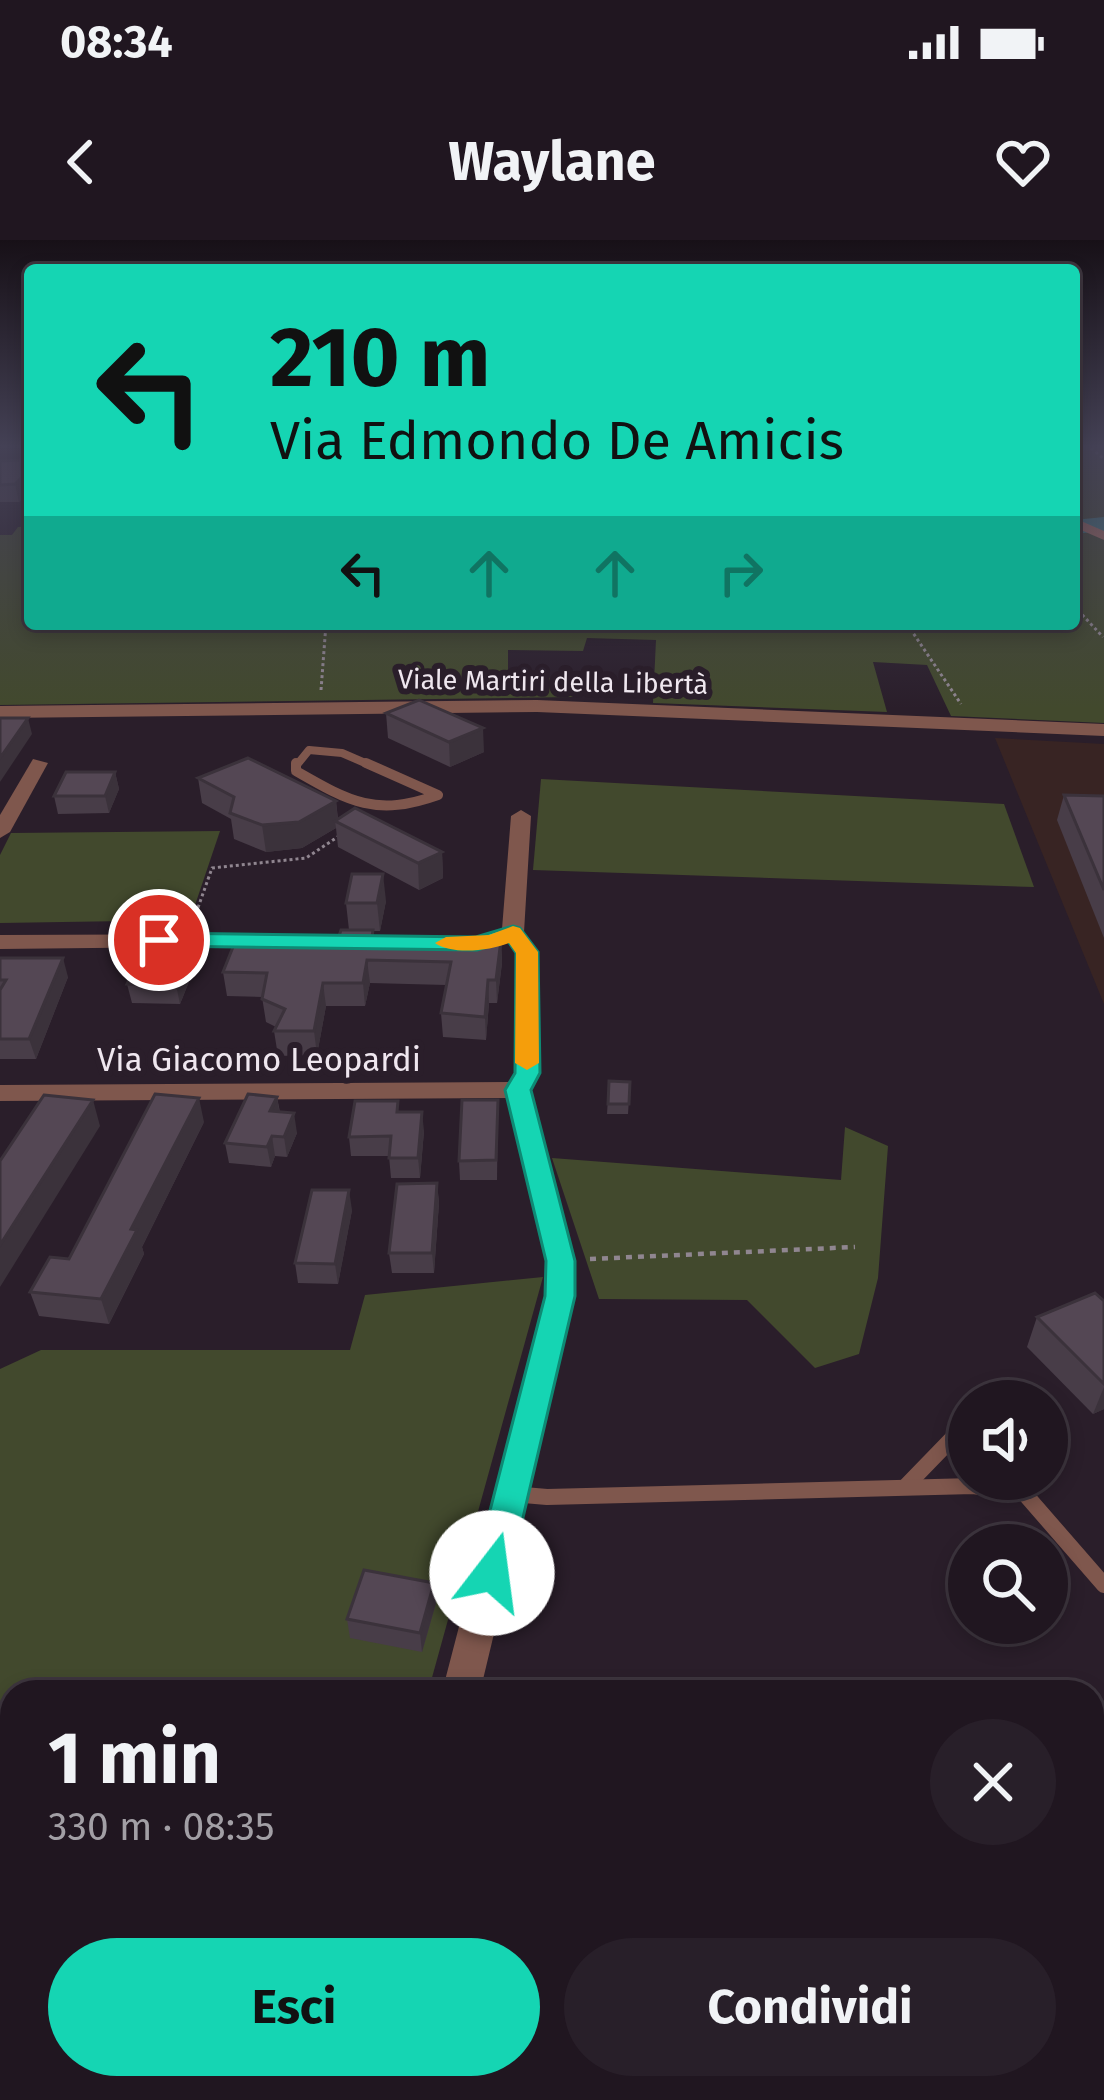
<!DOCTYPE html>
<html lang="it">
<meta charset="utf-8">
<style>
body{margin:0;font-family:"Fira Sans",sans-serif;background:#281f29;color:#f1f3f6;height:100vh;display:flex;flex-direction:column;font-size:45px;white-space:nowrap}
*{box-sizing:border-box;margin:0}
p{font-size:39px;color:#a29fa5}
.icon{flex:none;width:66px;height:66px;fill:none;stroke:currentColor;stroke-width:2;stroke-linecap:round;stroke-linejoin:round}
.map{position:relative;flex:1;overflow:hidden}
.panel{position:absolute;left:0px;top:1440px;width:1104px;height:420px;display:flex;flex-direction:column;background:#201620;border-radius:36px 36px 0 0;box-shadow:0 6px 18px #0003,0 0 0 3px #3d353e}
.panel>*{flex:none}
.banner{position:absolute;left:24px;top:24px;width:1056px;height:366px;border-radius:12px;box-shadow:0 6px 18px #0003,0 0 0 3px #3d353e;background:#15d5b3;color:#111;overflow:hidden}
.controls{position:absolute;left:948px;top:1140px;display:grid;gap:24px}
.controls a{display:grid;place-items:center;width:120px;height:120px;border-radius:50%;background:#201620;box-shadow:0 6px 18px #0003,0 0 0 3px #3d353e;font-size:60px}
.pin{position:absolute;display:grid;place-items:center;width:102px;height:102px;color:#fff;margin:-51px;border:6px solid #fff;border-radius:50%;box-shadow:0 3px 12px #0007}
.me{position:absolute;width:132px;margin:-66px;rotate:15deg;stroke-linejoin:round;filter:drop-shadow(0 0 9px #0008)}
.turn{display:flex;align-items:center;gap:42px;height:252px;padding:0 48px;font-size:54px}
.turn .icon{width:156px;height:156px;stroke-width:2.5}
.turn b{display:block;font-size:84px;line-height:102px}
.lanes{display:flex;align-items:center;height:114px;padding:0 48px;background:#0003;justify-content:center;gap:60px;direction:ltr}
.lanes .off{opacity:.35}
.round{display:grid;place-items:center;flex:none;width:126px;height:126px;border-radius:63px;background:#281f29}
.overview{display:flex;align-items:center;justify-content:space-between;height:204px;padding:0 48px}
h1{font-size:72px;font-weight:700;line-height:90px}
.cta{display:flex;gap:24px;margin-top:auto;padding:24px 48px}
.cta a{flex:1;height:138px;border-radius:72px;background:#15d5b3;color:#111;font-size:48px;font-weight:700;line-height:138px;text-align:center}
.cta a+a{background:#281f29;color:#f1f3f6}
.status{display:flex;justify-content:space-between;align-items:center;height:84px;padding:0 60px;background:#201620;direction:ltr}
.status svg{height:33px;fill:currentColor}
header{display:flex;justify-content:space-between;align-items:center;height:156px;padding:0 48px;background:#201620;font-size:54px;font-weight:700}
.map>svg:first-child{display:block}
</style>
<div class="status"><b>08:34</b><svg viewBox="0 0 49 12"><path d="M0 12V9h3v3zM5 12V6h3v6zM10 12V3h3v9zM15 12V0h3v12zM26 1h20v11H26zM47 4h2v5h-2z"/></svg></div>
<header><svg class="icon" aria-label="back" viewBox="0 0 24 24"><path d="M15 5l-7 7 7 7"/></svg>Waylane<svg class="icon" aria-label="heart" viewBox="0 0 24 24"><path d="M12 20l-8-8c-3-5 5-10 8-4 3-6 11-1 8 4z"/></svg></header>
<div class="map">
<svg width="1104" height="1860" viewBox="0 0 1104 1860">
<rect width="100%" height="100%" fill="#2a1e2a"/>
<polygon fill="#382423" points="995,498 1104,504 1104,764"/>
<g fill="#42492d">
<polygon points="1074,208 1104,208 1104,483 951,476 927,425 873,422 887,472 653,463 656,400 587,398 583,411 508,410 508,437 580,438 573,457 0,465 0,295 12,295 18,287 30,286 30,384 1074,384"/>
<polygon points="541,539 1004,564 1034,647 533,630"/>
<polygon points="220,591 190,680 0,683 0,615 11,593"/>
<polygon points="845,887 888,906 878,1038 859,1114 815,1128 747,1060 599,1059 552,918 841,940"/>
<polygon points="543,1037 428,1452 12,1452 12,1585 0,1584 0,1129 41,1110 350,1110 365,1055"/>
</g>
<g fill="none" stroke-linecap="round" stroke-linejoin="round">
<polygon fill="#407e83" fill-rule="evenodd" points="1104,277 1104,291 1074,294 1074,280"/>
<g stroke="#908690" stroke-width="3" stroke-dasharray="3 3" stroke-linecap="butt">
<polyline points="1091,208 1104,219"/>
<polyline points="1074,366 1103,397"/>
<polyline points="907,384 961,464"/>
<polyline points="321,450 326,384"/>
<polyline points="194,679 212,628 306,618 342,594"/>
</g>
<polyline stroke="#908690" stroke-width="4.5" stroke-dasharray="6 6" stroke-linecap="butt" points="590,1019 855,1007"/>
<polyline stroke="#7f574d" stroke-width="8" points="296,526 309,510 342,513 372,526"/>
<path stroke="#7f574d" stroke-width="10" d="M 296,523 L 296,531 C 350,562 376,577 438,555 L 366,523"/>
<g stroke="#7f574d" stroke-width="16">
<polyline points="995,1161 1017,1161"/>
<polyline points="906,1246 969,1181"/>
<polyline points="512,1254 547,1257 973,1246 1024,1253 1104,1345"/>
</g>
<g fill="#7f574d" fill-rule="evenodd">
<polygon points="33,519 48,523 10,592 0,598 0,575"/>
<polygon points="521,570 531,576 524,692 538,712 539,833 531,850 575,1020 575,1056 480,1452 442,1452 545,1056 547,1020 507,858 0,861 0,845 510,842 515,833 516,712 509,702 497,707 486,700 502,689 511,576"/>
<polygon points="267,694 275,696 275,706 0,709 0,695"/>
<rect x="1092" y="1691" width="12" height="44"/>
<polygon points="339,1848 387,1848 384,1860 336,1860"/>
<polygon points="723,1848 771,1848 766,1860 718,1860"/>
</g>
<polygon fill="#7f574d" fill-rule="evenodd" points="537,460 1104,484 1104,496 537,472 0,478 0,466"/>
<polygon fill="#b37463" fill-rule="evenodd" points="1074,278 1104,291 1104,300 1074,287"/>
</g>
<g fill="#483d48">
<polygon points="0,221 25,237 27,254 19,262 0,262"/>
<polygon points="386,473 484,512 450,527 388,498"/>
<polygon points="115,532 119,549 109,573 58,574 54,556"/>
<polygon points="198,538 336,561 338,579 442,612 443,638 419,650 338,607 336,588 302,608 266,612 234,599 231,579 202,563"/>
<polygon points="1064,555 1104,556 1104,698 1057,580"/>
<polygon points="386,661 380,691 373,691 374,697 501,700 502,723 497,763 489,763 486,800 443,797 441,773 446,745 370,743 365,766 326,766 317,815 278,816 274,791 276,787 266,782 262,757 227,756 223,732 339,696 349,690 346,663"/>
<polygon points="195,698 199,717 180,764 132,763 127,744"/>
<polygon points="0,718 68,737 36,819 0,819"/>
<polygon points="609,841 630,842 628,874 607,874"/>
<polygon points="277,857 280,872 297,893 287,917 275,916 271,927 229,923 225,903"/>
<polygon points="498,860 497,940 460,940 459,921"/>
<polygon points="399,872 424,891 420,938 391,938 389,916 351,916 349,897"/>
<polygon points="204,882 142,1007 144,1014 109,1084 39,1076 30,1052 69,1019"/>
<polygon points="437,943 439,963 434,1033 392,1033 389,1013"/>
<polygon points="352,970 338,1044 298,1043 295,1023"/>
<polygon points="1104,1061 1104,1169 1093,1174 1027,1107 1037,1077"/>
<polygon points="436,1363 422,1412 350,1398 347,1379"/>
<polygon points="834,1848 947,1848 950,1860 836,1860"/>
</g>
<g fill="#3b323b">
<polygon points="21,220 27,254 19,262 15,244"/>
<polygon points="28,478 32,494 0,542 0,518"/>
<polygon points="483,488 484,512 450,527 449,502"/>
<polygon points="115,532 119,549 109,573 105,556"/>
<polygon points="336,561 338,582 335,581 336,588 302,608 266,612 262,585"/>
<polygon points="442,612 443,638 419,650 418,623"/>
<polygon points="383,634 386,661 380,691 377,663"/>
<polygon points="195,698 199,717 180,764 176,745"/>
<polygon points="501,700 502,723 497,763 496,740"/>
<polygon points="63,718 68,737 36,819 29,799"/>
<polygon points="367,720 370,743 365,766 363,743"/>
<polygon points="488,740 489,763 486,800 485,777"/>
<polygon points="323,743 326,766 317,815 314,791"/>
<polygon points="277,857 280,876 270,871"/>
<polygon points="199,858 204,882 142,1007 144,1014 109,1084 101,1059 131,989"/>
<polygon points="93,860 100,886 0,1047 0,1005"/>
<polygon points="422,872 424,891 420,938 418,918"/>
<polygon points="294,873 297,893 287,917 284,897"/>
<polygon points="272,896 275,916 271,927 267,907"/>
<polygon points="437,943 439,963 434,1033 432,1013"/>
<polygon points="349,950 352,970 338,1044 335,1024"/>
<polygon points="1104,1147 1104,1169 1093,1174"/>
<polygon points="434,1343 436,1363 422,1412 420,1393"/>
</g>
<g fill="#544754" stroke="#3b323b" stroke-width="3">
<polygon points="21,220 22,237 15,244 0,245 0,221"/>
<polygon points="419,460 483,488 449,502 386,473"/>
<polygon points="0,478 28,478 0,518"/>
<polygon points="248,518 336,561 299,582 262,585 230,573 234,557 198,538"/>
<polygon points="66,532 115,532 105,556 54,556"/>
<polygon points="1064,555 1104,556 1104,650"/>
<polygon points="355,568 442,612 418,623 335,581"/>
<polygon points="352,634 383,634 377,663 346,663"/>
<polygon points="341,690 373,690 372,697 501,700 496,740 488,740 485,777 441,773 451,722 367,720 363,743 323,743 314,791 274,791 285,769 262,759 267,733 223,732 237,697 320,698 339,696"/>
<polygon points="148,697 195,698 176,745 127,744"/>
<polygon points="0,718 63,718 29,799 0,799 0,750 6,740 0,740"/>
<polygon points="609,841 630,842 629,864 608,864"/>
<polygon points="155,854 199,858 131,989 137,990 101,1059 30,1052 50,1017 69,1019"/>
<polygon points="248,854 277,857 270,871 294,873 284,897 272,896 267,907 225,903"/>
<polygon points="44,855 93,860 0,1005 0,921"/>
<polygon points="462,860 498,860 496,920 459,921"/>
<polygon points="355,861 398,861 397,872 422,872 418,918 389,918 391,896 349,897"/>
<polygon points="437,943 432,1013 389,1013 397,944"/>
<polygon points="312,950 349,950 335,1024 295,1023"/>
<polygon points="1095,1053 1104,1061 1104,1144 1037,1077"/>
<polygon points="364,1330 434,1343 420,1393 347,1379"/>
<polygon points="851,1848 947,1848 950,1860 853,1860"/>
</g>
<linearGradient id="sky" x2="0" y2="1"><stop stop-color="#171017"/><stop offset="0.44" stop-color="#444155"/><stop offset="1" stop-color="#444155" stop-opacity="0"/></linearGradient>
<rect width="1104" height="469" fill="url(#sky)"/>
<polygon fill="#15d5b3" stroke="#0e8a74" stroke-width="3" points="513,686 520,688 538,712 540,833 531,850 575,1021 575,1056 510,1333 504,1344 492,1349 479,1344 474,1333 545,1056 546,1021 505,850 515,833 516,713 508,701 477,710 159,706 148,700 159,693 476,697"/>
<path fill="#f59e0b" d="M 513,686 L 520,688 L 538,712 L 539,823 L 527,830 L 515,823 L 516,713 L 509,703 C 489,711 452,715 435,703 L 446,697 L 489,695 Z"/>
<g text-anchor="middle" stroke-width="12" stroke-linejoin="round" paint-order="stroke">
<g font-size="27" fill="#efe7ef" stroke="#2a1e2a">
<text transform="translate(553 442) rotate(1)" y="9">Viale Martiri della Libertà</text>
</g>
<g font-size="33" fill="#efe7ef" stroke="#2a1e2a">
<text x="259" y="831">Via Giacomo Leopardi</text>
</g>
</g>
</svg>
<div class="controls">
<a><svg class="icon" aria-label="sound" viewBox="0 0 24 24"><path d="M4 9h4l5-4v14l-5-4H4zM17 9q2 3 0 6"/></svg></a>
<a><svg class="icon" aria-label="search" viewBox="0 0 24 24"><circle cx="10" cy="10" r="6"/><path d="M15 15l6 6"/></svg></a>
</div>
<div class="pin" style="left:159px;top:700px;background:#d93025"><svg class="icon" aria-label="arrive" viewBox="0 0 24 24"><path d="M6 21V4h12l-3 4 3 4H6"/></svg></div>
<svg class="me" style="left:492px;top:1333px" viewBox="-20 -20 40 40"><circle r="19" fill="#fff"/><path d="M0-13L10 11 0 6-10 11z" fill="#15d5b3"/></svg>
<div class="banner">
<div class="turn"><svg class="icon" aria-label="left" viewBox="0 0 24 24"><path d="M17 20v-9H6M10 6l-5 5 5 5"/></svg><div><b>210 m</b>Via Edmondo De Amicis</div></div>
<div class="lanes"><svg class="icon" aria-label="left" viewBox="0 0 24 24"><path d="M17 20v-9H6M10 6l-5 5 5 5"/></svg><svg class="icon off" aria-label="ahead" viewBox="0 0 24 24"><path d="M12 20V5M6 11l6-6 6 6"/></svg><svg class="icon off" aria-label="ahead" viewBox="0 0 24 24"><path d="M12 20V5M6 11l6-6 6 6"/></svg><svg class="icon off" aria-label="right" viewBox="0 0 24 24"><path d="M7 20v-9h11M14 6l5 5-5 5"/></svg></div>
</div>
<section class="panel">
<div class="overview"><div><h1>1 min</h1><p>330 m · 08:35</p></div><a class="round"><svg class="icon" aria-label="close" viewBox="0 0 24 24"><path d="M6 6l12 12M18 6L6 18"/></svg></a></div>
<div class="cta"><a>Esci</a><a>Condividi</a></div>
</section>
</div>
